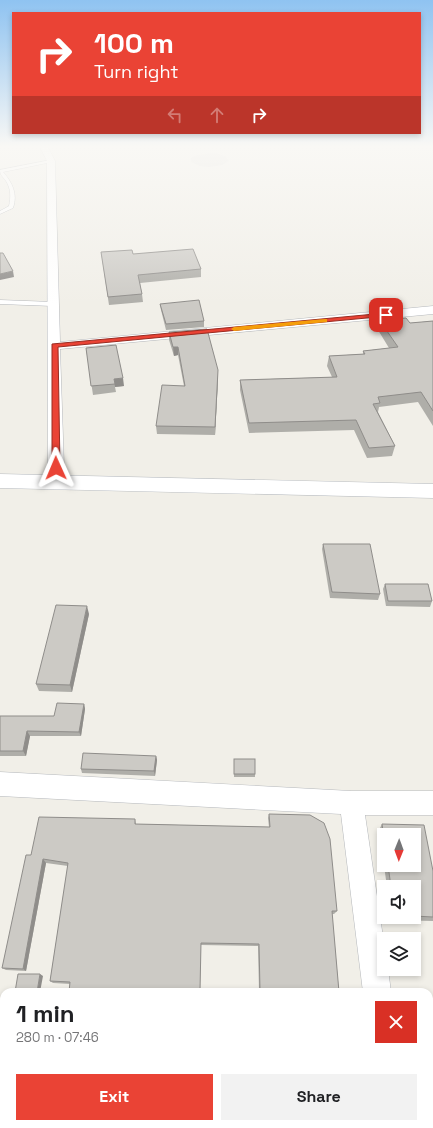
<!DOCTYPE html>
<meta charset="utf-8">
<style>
body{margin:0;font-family:"Space Grotesk",sans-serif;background:#f2f2f2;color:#202124;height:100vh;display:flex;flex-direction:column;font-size:15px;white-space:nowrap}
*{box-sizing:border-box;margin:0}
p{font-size:13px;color:#757577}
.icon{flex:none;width:22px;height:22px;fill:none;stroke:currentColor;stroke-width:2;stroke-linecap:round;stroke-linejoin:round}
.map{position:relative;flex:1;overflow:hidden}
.panel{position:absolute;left:0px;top:988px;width:433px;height:140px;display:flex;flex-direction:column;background:#fff;border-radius:12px 12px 0 0;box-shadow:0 2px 6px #0003}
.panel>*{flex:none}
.hud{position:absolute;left:12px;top:12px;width:409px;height:122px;border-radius:0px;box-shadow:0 2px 6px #0003;background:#ea4335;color:#fff;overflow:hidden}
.needle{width:26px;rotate:181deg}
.buttons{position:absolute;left:377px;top:828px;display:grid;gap:8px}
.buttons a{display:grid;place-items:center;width:44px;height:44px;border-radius:0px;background:#fff;box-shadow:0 2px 6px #0003;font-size:20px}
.pin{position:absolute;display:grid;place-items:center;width:34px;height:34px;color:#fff;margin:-17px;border-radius:8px;box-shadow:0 2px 6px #0006}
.me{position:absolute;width:44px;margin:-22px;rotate:359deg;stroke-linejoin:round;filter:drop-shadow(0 0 3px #0008)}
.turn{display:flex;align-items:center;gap:14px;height:84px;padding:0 16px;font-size:18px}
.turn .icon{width:52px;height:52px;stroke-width:2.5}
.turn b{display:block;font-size:28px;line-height:34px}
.lanes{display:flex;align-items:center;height:38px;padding:0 16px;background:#0003;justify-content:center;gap:20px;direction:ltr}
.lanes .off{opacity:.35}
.round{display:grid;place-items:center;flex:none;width:42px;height:42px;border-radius:0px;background:#f2f2f2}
.headline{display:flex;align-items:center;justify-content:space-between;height:68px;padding:0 16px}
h1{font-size:24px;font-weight:600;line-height:30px}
.button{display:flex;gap:8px;margin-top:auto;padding:8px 16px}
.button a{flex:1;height:46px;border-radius:0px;background:#ea4335;color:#fff;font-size:16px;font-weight:600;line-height:46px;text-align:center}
.button a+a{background:#f2f2f2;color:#202124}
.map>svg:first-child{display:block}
</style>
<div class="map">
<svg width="433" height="1128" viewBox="0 0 433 1128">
<rect width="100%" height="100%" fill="#f1efe8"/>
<polygon fill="#e0deda" points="215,153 225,156 229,161 222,165 209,167 200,166 191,162 191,158 197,155"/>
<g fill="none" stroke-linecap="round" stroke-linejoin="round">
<defs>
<g id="lane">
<path d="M 51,160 L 52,162 L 3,172 C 12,182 18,194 13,208 L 0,214 L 0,211 L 9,206 C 11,197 11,189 6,181 C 3,177 0,175 0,170 Z"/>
<polygon points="0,300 53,302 56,304 53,306 0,304"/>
</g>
<g id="street">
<polygon points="40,147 48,147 55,161 60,342 433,306 433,314 60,349 64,468 62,472 56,473 50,472 48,468 47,161"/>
<polygon points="0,772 351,791 433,791 433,815 365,815 384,944 384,969 388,969 391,992 363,992 341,814 0,796"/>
<polygon points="0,1065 4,1066 4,1096 0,1095"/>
<rect x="429" y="1084" width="4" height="30"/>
<rect x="380" y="1124" width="32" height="4"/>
</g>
<polygon id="secondary" points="0,474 433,484 433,498 0,488"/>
</defs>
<use href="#lane" stroke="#b5b8bc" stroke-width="1"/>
<use href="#street" stroke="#b5b8bc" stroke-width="1"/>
<use href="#secondary" stroke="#b6babf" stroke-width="1"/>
<use href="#lane" fill="#fff" fill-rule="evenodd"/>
<use href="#street" fill="#fff" fill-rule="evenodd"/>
<use href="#secondary" fill="#fff" fill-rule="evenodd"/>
</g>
<g fill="#afaea9" fill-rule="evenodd">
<polygon points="101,252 133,254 201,269 201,277 140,283 142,294 143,302 109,305"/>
<polygon points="160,304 204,321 204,327 166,330 161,310"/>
<polygon points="380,321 410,323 433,321 433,426 418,402 379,407 378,412 395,446 392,456 367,458 354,430 249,433 240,390 240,380 332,377 327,366 329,356 363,354 363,351 389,348 378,330"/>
<polygon points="169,332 218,379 215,435 157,434 156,426 184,386 178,355 174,356 169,340"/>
<polygon points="86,348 124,386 115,387 116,392 93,395"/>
<polygon points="323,544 380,594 378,600 330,598 322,549"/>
<polygon points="385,584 432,601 430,607 386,606 383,589"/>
<polygon points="89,614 72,692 39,691 36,684"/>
<polygon points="84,704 85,709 81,736 30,736 26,756 0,756 0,716 54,716"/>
<polygon points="156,756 157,760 155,776 82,773 81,769"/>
<polygon points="234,759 255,774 255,777 234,777"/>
<path d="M 269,814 L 337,911 L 334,914 L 332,914 L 339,992 L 69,992 L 70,984 L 53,983 L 50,981 L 68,866 L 46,863 L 26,971 L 6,970 L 2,968 L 31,855 L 135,819 L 136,824 L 269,827 L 268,818 ZM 201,945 L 258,946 L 259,991 L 200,990 Z"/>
<path d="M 382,824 L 433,871 L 433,921 L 391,920 L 391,917 L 414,917 L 414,887 L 387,887 L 379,830 ZM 384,835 L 414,865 L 384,865 Z"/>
<polygon points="134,1124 194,1125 194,1128 133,1125"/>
<polygon points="300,1124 342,1125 345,1126 345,1128 301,1128"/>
</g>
<g fill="#8f8d8a">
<polygon points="13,271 14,277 0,280 0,274"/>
<polygon points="173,347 178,347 178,355 174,356"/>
<polygon points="218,370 218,379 215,435 215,427"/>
<polygon points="123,378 124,386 115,387 114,379"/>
<polygon points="87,606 89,614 72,692 70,685"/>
<polygon points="84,704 85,709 81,736 79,732"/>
<polygon points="27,731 30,736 26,756 23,751"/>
<polygon points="156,756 157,760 155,776 154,771"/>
<polygon points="43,859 46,863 26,971 23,969"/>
<polygon points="40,974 43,976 40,992 37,992"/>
<rect x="90" y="1124" width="2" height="4"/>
</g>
<g fill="#cccac5" stroke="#8f8d8a" fill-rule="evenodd">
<polygon points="193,249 201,269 138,275 142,294 108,297 101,252 132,250 133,254"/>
<polygon points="0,253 3,253 13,271 0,274"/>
<polygon points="199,300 204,321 166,324 160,304"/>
<polygon points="406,318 410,323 433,321 433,411 421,392 378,397 380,403 373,404 395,446 369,448 356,420 249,423 240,380 337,377 329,356 365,354 363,351 398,347 380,321"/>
<polygon points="207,329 218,370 215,427 156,426 162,385 185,386 178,347 173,347 169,332"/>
<polygon points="116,345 123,378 114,379 115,384 91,386 86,348"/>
<polygon points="323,544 370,544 380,594 332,592"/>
<polygon points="385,584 428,584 432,601 388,601"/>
<polygon points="56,605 87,606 70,685 36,684"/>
<polygon points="57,703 84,704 79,732 27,731 23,751 0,751 0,716 54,716"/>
<polygon points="83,753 156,756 154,771 81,769"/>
<rect x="234" y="759" width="21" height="15"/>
<path d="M 269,814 L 310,815 L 324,823 L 330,839 L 337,911 L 332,911 L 339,992 L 69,992 L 70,982 L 50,981 L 68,863 L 43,859 L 23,969 L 2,968 L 26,855 L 31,855 L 39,817 L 135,819 L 135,824 L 270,827 ZM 201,943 L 259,944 L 260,991 L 200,990 Z"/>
<polygon points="382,824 424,825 433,871 433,917 414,916 414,887 391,887 388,865 414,865 414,835 384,835 384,838"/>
<polygon points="18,974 40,974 37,992 15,992"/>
<rect x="429" y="1001" width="4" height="51"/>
<polygon points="0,1110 4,1110 4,1124 90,1124 90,1128 0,1128"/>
<polygon points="133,1125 193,1126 193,1128 132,1128"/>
<polygon points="302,1125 345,1126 345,1128 302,1128"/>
</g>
<linearGradient id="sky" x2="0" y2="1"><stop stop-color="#8fc3f1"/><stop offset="0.48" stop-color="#f9f8f5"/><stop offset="1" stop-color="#f9f8f5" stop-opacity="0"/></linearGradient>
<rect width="433" height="305" fill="url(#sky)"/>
<polygon fill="#ea4335" stroke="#982c22" points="386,313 388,313 388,316 58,347 60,468 56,471 52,468 52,344"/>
<polygon fill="#f59e0b" points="325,319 327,319 327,322 234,331 231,329 234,327"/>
</svg>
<div class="buttons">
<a><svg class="needle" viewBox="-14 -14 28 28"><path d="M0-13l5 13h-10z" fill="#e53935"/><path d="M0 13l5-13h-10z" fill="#757577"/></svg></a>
<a><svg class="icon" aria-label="sound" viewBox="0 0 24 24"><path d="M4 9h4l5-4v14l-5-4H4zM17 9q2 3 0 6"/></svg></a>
<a><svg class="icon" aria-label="layers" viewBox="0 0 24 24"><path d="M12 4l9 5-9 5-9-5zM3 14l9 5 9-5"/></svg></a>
</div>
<div class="pin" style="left:386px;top:315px;background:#d93025"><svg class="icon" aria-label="arrive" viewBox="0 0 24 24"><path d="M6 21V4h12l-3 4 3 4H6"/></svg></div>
<svg class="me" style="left:56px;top:468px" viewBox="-20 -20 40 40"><path d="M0-17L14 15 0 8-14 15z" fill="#ea4335" stroke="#fff" stroke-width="4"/></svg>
<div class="hud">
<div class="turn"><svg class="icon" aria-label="right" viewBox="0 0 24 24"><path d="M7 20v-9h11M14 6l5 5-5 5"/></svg><div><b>100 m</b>Turn right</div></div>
<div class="lanes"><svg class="icon off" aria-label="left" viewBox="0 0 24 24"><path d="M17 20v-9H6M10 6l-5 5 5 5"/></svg><svg class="icon off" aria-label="ahead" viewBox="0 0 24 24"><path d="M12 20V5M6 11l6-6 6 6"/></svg><svg class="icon" aria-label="right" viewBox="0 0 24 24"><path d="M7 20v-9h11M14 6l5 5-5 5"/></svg></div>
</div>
<section class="panel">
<div class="headline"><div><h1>1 min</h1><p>280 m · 07:46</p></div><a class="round" style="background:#d93025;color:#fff"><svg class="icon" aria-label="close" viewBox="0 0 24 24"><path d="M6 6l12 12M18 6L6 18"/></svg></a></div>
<div class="button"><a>Exit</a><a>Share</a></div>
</section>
</div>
